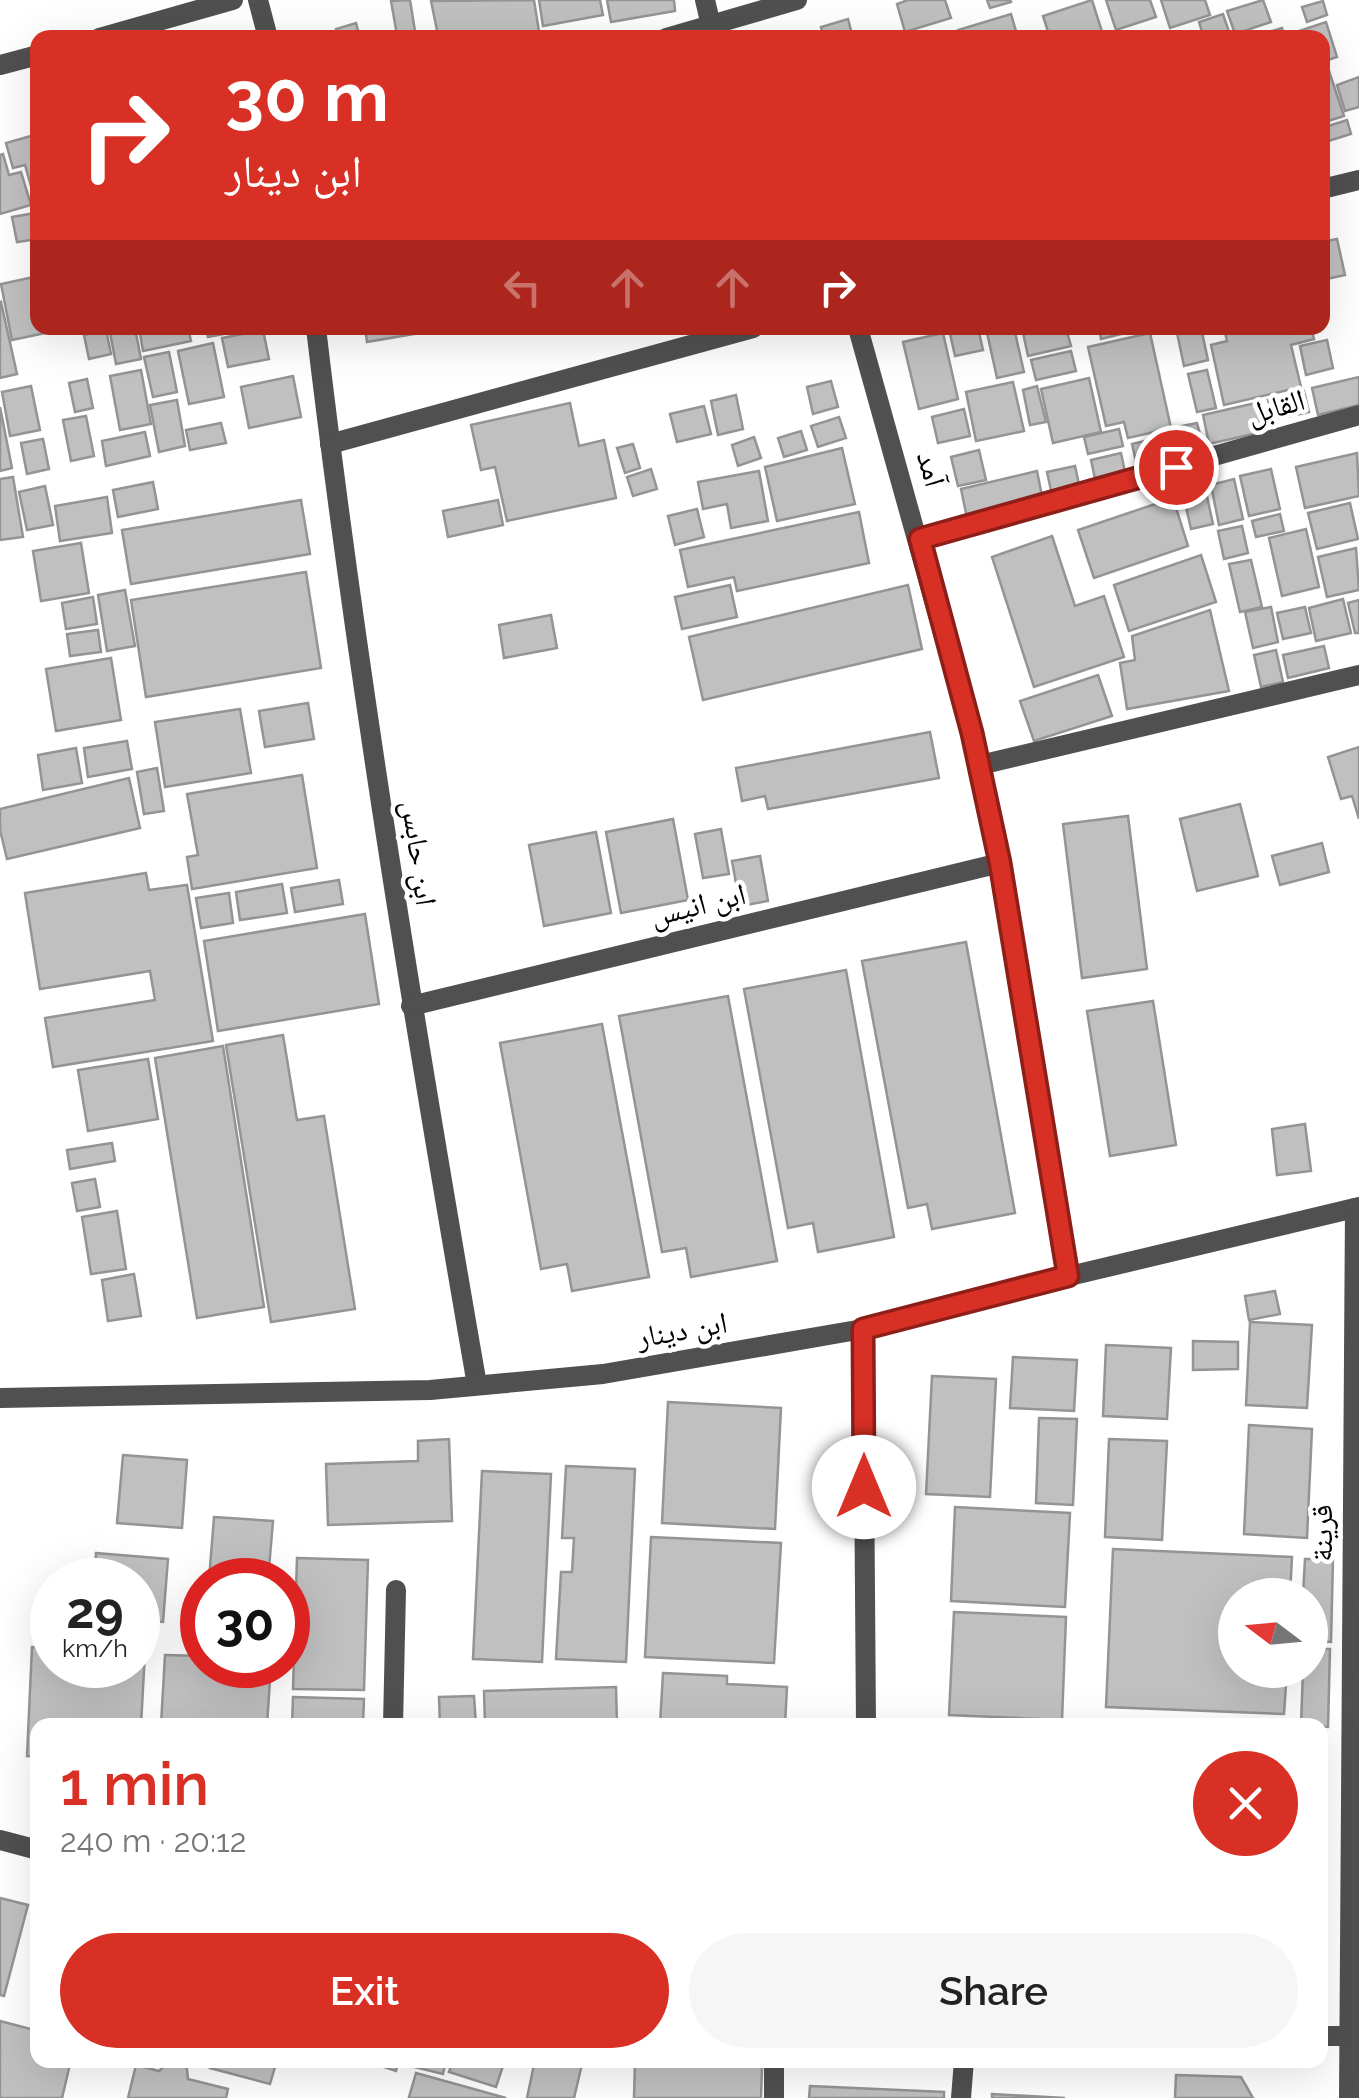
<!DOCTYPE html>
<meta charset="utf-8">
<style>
body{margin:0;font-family:Raleway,"Noto Naskh Arabic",sans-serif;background:#f6f6f6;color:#222;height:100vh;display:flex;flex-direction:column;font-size:38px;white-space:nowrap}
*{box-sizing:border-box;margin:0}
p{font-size:32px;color:#767676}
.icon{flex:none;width:55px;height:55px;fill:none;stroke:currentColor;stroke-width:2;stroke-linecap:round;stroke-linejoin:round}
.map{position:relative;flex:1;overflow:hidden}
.side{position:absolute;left:30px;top:1718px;width:1298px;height:350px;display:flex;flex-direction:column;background:#fff;border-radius:20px;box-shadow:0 10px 40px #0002}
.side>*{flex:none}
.banner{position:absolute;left:30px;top:30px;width:1300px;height:305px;border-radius:20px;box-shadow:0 10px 40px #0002;background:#d93025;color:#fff;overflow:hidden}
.needle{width:65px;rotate:286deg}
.fabs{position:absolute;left:1218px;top:1578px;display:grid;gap:20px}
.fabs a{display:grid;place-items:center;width:110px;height:110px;border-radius:50%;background:#fff;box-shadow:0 10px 40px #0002;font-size:50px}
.speed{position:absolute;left:30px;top:1558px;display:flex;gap:20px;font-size:50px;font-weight:700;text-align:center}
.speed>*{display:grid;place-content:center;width:130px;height:130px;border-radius:50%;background:#fff;box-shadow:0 10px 40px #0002;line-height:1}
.speed small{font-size:25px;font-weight:400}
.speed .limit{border:15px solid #d22;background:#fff;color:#111}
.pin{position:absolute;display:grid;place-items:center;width:85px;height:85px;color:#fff;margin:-42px;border:5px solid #fff;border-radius:50%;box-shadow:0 2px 10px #0007}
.me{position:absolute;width:110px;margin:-55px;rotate:0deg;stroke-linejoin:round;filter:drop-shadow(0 0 8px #0008)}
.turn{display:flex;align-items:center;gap:35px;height:210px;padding:0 30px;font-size:45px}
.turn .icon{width:130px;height:130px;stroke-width:2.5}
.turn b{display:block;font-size:70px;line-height:85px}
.lanes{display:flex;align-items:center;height:95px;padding:0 30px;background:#0003;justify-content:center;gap:50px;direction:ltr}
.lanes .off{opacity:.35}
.round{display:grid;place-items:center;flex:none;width:105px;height:105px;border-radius:52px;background:#f6f6f6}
.head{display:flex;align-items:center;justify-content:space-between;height:170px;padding:0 30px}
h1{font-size:60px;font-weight:600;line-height:75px;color:#d93025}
.cta{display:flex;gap:20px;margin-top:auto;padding:20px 30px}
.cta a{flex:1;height:115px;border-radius:60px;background:#d93025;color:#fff;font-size:40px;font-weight:600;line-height:115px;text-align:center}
.cta a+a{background:#f6f6f6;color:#222}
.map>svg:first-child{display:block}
</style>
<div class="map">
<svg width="1359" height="2098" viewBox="0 0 1359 2098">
<rect width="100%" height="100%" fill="#fff"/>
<g fill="#c0c0c0" stroke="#949494" stroke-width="2.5">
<polygon points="410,0 415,31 397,35 391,1"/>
<polygon points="534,0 540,38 425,38 438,35 431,1"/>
<polygon points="539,0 600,0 603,15 543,26"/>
<polygon points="607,0 674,0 675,11 611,22"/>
<polygon points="908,0 945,0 951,18 905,32 897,4"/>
<polygon points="987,0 1010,0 1011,2 990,8"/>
<polygon points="1092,0 1104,38 1050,38 1043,16"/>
<polygon points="1106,0 1150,0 1156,17 1116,30"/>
<polygon points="1161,0 1205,0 1210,15 1170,28"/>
<polygon points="1263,0 1271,22 1235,34 1227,11"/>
<polygon points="1323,1 1327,15 1307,22 1302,7"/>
<polygon points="1011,14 1018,38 960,38 958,30"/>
<polygon points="1223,14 1231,38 1204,38 1199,22"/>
<polygon points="848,19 853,38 824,38 821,27"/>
<polygon points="1326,22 1337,57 1322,62 1322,38 1291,38 1290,34"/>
<polygon points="356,23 360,38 338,38 336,29"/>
<polygon points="1282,28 1285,38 1251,38 1251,37"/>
<polygon points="1329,71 1344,116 1322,123 1322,73"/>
<polygon points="1359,77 1359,107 1345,111 1337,85"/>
<polygon points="1347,120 1351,134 1322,143 1322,128"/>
<polygon points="38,134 38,211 25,165 13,168 6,143"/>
<polygon points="3,154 9,175 21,172 31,205 0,214 0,155"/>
<polygon points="35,213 38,239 17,242 12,217"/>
<polygon points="1337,239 1345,275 1322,280 1322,242"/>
<polygon points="38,276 38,328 69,328 12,340 1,284"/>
<polygon points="1,302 17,374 0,378 0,303"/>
<polygon points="109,328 135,328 141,359 116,364"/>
<polygon points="139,328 188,328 191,341 143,351"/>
<polygon points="206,328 233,328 234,332 208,337"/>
<polygon points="365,328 449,328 367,342"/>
<polygon points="957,328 978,328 983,350 955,356 949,329"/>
<polygon points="986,328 1014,328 1024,372 997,378"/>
<polygon points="1022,328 1066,328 1071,346 1028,356"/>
<polygon points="1099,328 1128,328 1129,332 1101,339"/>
<polygon points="1176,328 1201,328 1208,360 1184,366"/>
<polygon points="1224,328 1311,328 1314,339 1291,345 1301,387 1224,405 1211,345 1227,341"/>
<polygon points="106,330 111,354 89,359 84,335"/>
<polygon points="263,330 269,359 228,367 222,338"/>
<polygon points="943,333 958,399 919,409 903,342"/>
<polygon points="1150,333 1171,428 1128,438 1124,422 1106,426 1088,347"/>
<polygon points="1327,340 1333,368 1306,375 1300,346"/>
<polygon points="213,343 224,397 189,404 178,351"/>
<polygon points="1071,351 1076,371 1036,380 1031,360"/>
<polygon points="169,352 177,392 153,397 144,357"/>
<polygon points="141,370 151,424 120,430 110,376"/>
<polygon points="1207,370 1216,408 1197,412 1188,374"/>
<polygon points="293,376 301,417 249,428 241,387"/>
<polygon points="1359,377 1359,405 1318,415 1312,388"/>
<polygon points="1089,378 1101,432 1053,443 1041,389"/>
<polygon points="87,379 93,408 75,412 69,383"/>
<polygon points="831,381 838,407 813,414 807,387"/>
<polygon points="1013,382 1024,431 976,441 966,392"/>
<polygon points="31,386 40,430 10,436 2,392"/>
<polygon points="1037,386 1046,422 1030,425 1023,390"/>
<polygon points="1304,391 1309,412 1273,420 1268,400"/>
<polygon points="736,395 743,429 718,435 711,401"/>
<polygon points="177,400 185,446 159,452 150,405"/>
<polygon points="1260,402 1266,431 1209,444 1203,415"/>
<polygon points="570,403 579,446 604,440 616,498 507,521 495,467 481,470 471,425"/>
<polygon points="704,406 711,434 677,442 670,414"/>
<polygon points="0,407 12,468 0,471"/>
<polygon points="964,409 970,436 938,443 932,417"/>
<polygon points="86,416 94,456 71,461 63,420"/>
<polygon points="839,417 846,438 818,447 811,426"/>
<polygon points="221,423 226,443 190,450 186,430"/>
<polygon points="1197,423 1204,449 1183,454 1177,427"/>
<polygon points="1119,429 1123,446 1088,454 1084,437"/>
<polygon points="801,431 807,450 784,457 778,438"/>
<polygon points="145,432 150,456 106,466 102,441"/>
<polygon points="1171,435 1175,458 1137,466 1132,444"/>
<polygon points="754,437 761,458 738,466 732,445"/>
<polygon points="43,439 49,469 27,474 21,443"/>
<polygon points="633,444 640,468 625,473 617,448"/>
<polygon points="842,448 855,504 777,521 765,467"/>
<polygon points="979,450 986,480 958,486 951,457"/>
<polygon points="1121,453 1125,472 1095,479 1091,460"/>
<polygon points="1357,453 1359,496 1305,508 1296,467"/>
<polygon points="1075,466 1080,489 1052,495 1047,472"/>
<polygon points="651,469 657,489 633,496 627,477"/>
<polygon points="1271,469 1280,509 1249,516 1240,476"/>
<polygon points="759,471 768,521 731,528 727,504 703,509 698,482"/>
<polygon points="1037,471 1043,501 967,518 961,489"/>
<polygon points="13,477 23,537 0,540 0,479"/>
<polygon points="1234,479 1243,519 1219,525 1211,485"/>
<polygon points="153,482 158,509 118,517 113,490"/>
<polygon points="1204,483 1213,524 1191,529 1182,489"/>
<polygon points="45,486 53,525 27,530 19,492"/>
<polygon points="107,497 112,533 60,541 55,506"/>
<polygon points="1173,498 1188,546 1094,578 1078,530"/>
<polygon points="301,500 310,554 131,584 122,530"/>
<polygon points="498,500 503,525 448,537 443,511"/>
<polygon points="1350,503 1358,539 1317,549 1308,513"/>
<polygon points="697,509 704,537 675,545 668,516"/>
<polygon points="859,512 869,563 737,591 734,577 688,587 680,550"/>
<polygon points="1280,514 1284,531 1256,537 1252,521"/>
<polygon points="1242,526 1248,553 1224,559 1218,531"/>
<polygon points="1306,529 1319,587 1282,596 1269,538"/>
<polygon points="1052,536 1075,606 1104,596 1124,657 1034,687 992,557"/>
<polygon points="81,543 89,593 41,601 33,551"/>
<polygon points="1356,548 1359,590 1327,597 1318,557"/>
<polygon points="1201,555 1216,602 1129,631 1114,585"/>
<polygon points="1251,560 1262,607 1240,612 1229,564"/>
<polygon points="306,572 321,668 146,697 131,600"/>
<polygon points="730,585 737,617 682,629 675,597"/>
<polygon points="908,585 922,649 703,700 689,637"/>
<polygon points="125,590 135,646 107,651 98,595"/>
<polygon points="93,597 97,624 66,629 62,603"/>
<polygon points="1343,599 1351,633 1316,641 1309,608"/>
<polygon points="1359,600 1359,633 1355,633 1348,603"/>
<polygon points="1271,607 1278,642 1253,648 1245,612"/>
<polygon points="1305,607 1311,633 1283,639 1277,613"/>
<polygon points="1210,610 1229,691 1127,709 1120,663 1135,660 1132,636"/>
<polygon points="551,615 557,648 504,658 499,625"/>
<polygon points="98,630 101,652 70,656 67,634"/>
<polygon points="1324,646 1329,668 1288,678 1283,655"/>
<polygon points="1276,650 1283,682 1261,687 1254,655"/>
<polygon points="111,658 121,720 56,731 46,669"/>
<polygon points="1098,675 1112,716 1034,741 1020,701"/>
<polygon points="308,703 314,739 265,747 259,711"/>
<polygon points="240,709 251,773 165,787 155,722"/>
<polygon points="930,732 939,778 768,809 765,796 742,801 736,768"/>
<polygon points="127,741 132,769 88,777 84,748"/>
<polygon points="1359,747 1359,819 1352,796 1341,799 1328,757"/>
<polygon points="76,748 82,783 43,790 38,755"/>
<polygon points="157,768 164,811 144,814 137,772"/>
<polygon points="302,775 317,868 192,889 187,857 198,855 187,794"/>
<polygon points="129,778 140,828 7,859 0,830 0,809"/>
<polygon points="1240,804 1258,876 1197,891 1180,819"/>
<polygon points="1128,816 1147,969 1082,978 1063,824"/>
<polygon points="673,819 688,900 621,913 606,832"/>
<polygon points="721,829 729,874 703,878 695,834"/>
<polygon points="596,832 611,913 544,926 529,845"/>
<polygon points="1322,843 1329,872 1280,885 1272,856"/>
<polygon points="760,856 768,901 740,906 732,861"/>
<polygon points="146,873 149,890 187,885 213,1041 53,1067 45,1018 155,1000 150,971 40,989 25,893"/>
<polygon points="339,880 343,904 295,912 291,888"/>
<polygon points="282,884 287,913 240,920 236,892"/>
<polygon points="229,893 233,923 201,928 196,898"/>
<polygon points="365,914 379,1004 218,1031 204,941"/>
<polygon points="966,942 1015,1213 932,1229 927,1204 908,1208 862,961"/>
<polygon points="846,970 894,1237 818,1252 813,1223 788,1228 744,989"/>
<polygon points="728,996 777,1261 691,1277 686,1248 662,1252 619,1016"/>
<polygon points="1153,1001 1176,1145 1110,1156 1087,1011"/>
<polygon points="602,1024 649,1277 572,1291 567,1264 541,1269 500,1043"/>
<polygon points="283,1035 297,1120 324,1116 355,1309 271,1322 226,1045"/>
<polygon points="223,1046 264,1307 197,1318 155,1058"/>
<polygon points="148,1059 158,1119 88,1131 78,1070"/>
<polygon points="1305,1124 1311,1171 1277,1175 1272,1129"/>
<polygon points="112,1143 115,1161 70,1169 67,1150"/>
<polygon points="95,1179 100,1207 77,1211 72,1183"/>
<polygon points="117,1211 126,1269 91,1274 82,1217"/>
<polygon points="134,1274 141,1316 108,1321 102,1280"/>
<polygon points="1275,1291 1280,1314 1249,1320 1245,1296"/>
<polygon points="1250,1322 1312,1325 1307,1408 1246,1405"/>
<polygon points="1193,1341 1238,1342 1238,1369 1193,1370"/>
<polygon points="1106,1345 1171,1348 1167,1419 1103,1416"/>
<polygon points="1013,1357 1077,1360 1074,1411 1010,1408"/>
<polygon points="932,1376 996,1379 990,1497 926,1494"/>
<polygon points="668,1402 781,1408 775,1529 662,1523"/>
<polygon points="1039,1418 1077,1419 1073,1505 1036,1503"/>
<polygon points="1249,1425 1312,1429 1307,1538 1244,1534"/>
<polygon points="449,1439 452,1521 328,1525 326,1464 418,1461 418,1441"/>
<polygon points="1109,1439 1167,1441 1162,1540 1105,1537"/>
<polygon points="123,1455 187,1460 182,1528 117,1523"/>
<polygon points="566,1466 635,1469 626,1662 556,1659 561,1572 572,1572 574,1538 562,1538"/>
<polygon points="482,1471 551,1474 542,1662 473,1659"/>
<polygon points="955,1507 1070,1513 1065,1607 951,1601"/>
<polygon points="214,1517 273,1521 268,1580 209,1580"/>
<polygon points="651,1537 781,1543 774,1663 645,1657"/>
<polygon points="1113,1549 1292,1557 1290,1595 1235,1595 1235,1670 1287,1670 1284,1714 1106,1707"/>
<polygon points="96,1553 168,1559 163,1622 138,1620 138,1580 94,1580"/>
<polygon points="297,1558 368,1560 364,1690 293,1689"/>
<polygon points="1305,1559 1333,1559 1331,1642 1310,1641 1310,1595 1303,1595"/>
<polygon points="954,1612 1066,1617 1062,1720 949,1715"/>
<polygon points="32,1647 52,1648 52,1665 138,1665 138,1652 145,1652 141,1725 38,1725 38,1757 27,1756"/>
<polygon points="1310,1649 1330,1649 1328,1727 1301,1725 1303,1670 1310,1670"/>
<polygon points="165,1655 202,1656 202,1665 271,1665 267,1725 161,1725"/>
<polygon points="663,1673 727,1676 727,1684 787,1687 785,1725 660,1725"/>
<polygon points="616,1687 617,1725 485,1725 484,1691"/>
<polygon points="474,1696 476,1725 440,1725 439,1697"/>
<polygon points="293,1697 364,1699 363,1725 292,1725"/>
<polygon points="1126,1722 1191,1725 1126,1725"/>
<polygon points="1320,1741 1324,1741 1323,1777 1320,1776"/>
<polygon points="1320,1786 1325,1786 1324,1820 1320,1820"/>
<polygon points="0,1898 28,1905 4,1996 0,1995"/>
<polygon points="0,2021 38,2031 38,2060 71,2060 62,2098 0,2098"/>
<polygon points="171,2060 182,2062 187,2069 188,2079 228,2089 226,2098 128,2098 136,2065 159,2071"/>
<polygon points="212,2060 277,2060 270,2084 210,2068"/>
<polygon points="362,2060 446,2060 443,2074 398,2063 396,2071"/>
<polygon points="453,2060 505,2060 496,2087 449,2072"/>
<polygon points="535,2060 583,2060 574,2098 527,2098"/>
<polygon points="635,2061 762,2067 761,2098 634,2098"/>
<polygon points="416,2073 506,2098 411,2098 409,2097"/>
<polygon points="1176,2075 1241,2077 1253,2098 1175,2098"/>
<polygon points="810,2086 944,2092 944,2098 809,2098"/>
<polygon points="992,2094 1065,2098 992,2098"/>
</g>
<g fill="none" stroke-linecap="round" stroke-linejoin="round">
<g stroke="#505050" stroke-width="20">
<polyline points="258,0 268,38"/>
<polyline points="705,0 714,38"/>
<polyline points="99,38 233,0"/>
<polyline points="666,38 797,0"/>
<polyline points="0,65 38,55"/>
<polyline points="1322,189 1359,180"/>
<path d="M 316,328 C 358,682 416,1034 477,1385"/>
<polyline points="858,328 980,765 1000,863 1068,1276"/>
<polyline points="330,444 753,328"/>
<polyline points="920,539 1359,415"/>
<polyline points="980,765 1359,675"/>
<polyline points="411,1006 1000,863"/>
<polyline points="863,1329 866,1725"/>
<polyline points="0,1398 430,1390 603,1374 863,1329 944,1306 1359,1207"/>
<polyline points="393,1725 396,1590"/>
<polyline points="0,1840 38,1850"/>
<polyline points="1320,2036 1348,2036"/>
<polyline points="774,2098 774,2060"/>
<polyline points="961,2098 964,2060"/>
<polyline points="1349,2098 1355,1208"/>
</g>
</g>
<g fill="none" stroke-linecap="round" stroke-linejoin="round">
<defs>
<polyline id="route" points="864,1487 863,1329 1068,1276 1000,863 972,733 920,539 1176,467"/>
</defs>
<use href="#route" stroke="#8d1f18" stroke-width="25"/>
<use href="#route" stroke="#d93025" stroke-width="18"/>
</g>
<g text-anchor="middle" stroke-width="9" stroke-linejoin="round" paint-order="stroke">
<g font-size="30" fill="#000" stroke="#fff">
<text transform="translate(1276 407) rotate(-16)" y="10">القابل</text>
<text transform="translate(931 469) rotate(74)" y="10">آمد</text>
<text transform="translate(419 853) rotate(82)" y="10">ابن حابس</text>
<text transform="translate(698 905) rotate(-14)" y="10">ابن انيس</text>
<text transform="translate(682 1330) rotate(-10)" y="10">ابن دينار</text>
<text transform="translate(1322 1533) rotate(-90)" y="10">قرينة</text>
</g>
</g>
</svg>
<div class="fabs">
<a><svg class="needle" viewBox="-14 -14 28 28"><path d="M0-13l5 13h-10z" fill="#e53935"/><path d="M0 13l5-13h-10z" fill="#767676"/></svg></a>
</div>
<div class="speed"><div>29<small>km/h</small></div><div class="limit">30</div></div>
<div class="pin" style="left:1176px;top:467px;background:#d93025"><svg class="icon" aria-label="arrive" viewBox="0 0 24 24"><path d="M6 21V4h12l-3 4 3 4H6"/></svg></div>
<svg class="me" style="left:864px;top:1487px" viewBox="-20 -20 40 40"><circle r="19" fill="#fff"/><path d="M0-13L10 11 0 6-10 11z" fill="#d93025"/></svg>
<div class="banner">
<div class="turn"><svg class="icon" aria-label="right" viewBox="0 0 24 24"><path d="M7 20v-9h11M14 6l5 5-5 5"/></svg><div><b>30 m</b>ابن دينار</div></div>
<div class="lanes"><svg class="icon off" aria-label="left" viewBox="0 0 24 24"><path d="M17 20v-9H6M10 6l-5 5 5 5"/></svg><svg class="icon off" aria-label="ahead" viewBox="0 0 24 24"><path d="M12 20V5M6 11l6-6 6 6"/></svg><svg class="icon off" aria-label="ahead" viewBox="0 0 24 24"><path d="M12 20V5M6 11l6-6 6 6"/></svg><svg class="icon" aria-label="right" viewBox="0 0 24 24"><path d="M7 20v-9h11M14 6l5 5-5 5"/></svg></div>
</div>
<section class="side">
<div class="head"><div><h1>1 min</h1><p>240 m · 20:12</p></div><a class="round" style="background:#d93025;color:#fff"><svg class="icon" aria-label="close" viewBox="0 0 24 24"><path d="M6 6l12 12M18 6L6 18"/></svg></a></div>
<div class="cta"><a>Exit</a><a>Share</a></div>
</section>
</div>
